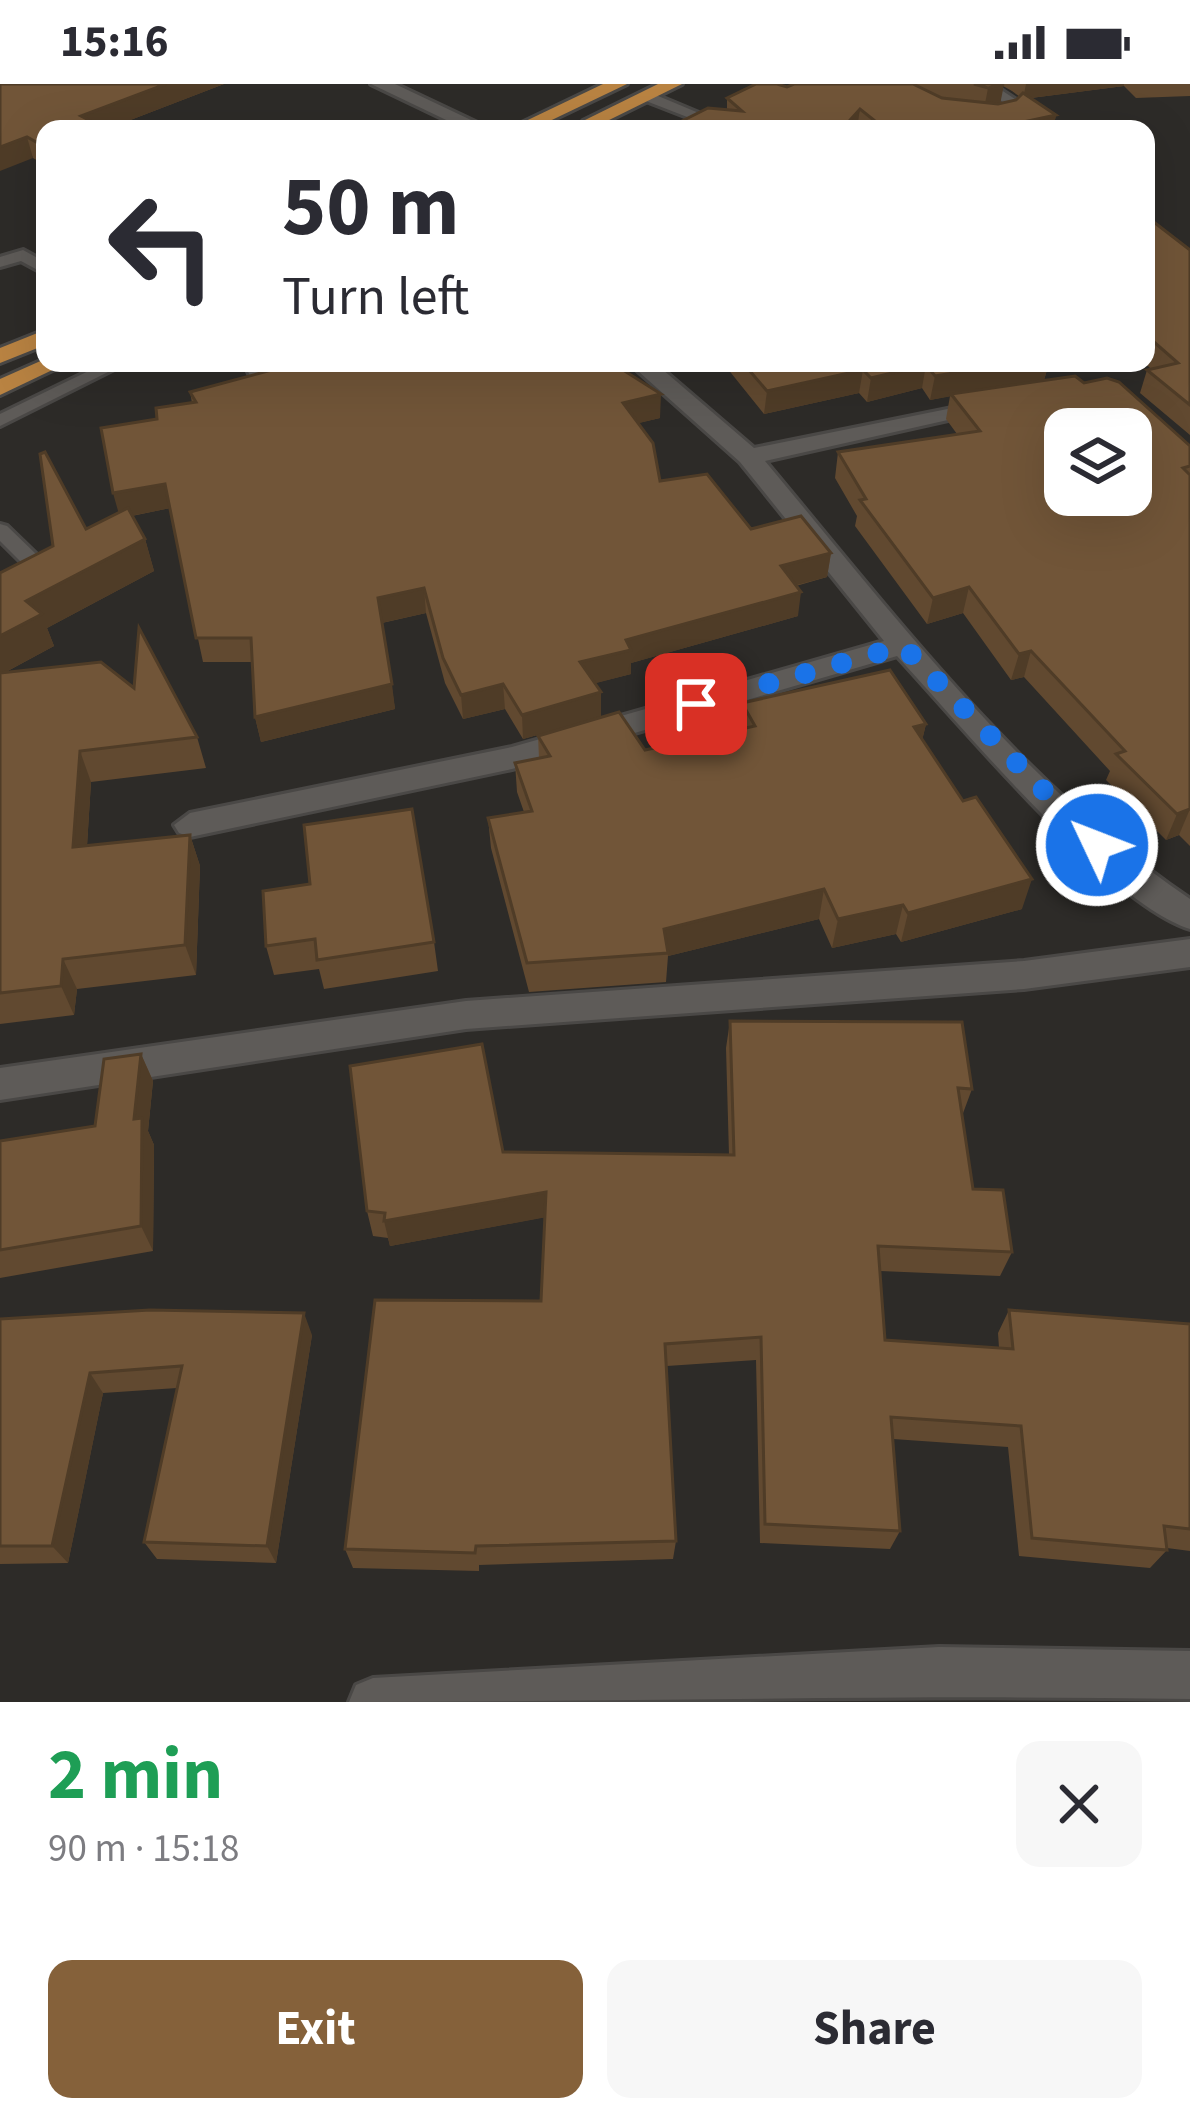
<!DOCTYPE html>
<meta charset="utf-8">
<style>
body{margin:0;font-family:"Source Sans 3",sans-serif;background:#f7f7f7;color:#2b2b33;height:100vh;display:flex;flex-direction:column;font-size:45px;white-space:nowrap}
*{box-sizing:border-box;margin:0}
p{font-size:39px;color:#7c7c81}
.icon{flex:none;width:66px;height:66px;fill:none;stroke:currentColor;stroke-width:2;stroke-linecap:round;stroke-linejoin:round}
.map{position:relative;height:1618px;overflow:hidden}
.sheet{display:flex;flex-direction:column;background:#fff;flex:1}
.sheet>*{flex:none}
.top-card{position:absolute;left:36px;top:36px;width:1119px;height:252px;border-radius:24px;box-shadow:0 12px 48px #0002;background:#fff;color:#2b2b33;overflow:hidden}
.fabs{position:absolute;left:1044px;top:324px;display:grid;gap:24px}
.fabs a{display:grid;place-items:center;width:108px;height:108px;border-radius:24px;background:#fff;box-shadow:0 12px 48px #0002;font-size:60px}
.pin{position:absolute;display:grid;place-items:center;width:102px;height:102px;color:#fff;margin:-51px;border-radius:24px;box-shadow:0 6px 18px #0006}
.me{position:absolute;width:132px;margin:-66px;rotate:313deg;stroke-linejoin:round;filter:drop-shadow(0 0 9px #0008)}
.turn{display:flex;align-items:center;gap:42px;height:252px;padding:0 48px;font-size:54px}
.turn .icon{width:156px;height:156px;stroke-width:2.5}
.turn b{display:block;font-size:84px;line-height:102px}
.round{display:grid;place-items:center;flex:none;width:126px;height:126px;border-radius:24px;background:#f7f7f7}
.headline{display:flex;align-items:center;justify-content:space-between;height:204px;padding:0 48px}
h1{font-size:72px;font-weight:700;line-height:90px;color:#1e9e55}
.button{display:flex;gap:24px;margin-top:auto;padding:24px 48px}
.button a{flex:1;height:138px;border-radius:24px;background:#85613a;color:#fff;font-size:48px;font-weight:700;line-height:138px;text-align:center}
.button a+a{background:#f7f7f7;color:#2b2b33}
.status{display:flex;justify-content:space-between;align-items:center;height:84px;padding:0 60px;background:#fff;direction:ltr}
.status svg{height:33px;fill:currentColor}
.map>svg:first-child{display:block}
</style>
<div class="status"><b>15:16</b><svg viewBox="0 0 49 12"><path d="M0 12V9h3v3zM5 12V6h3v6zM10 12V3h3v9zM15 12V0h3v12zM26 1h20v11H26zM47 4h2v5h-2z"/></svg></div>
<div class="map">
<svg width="1190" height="1618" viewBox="0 0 1190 1618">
<rect width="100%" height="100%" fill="#2d2b28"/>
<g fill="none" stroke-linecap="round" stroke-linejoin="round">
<defs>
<g id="service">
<polygon points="976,0 992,0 1021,19 1011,33 985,38 985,32 1001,27 1006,20"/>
<polygon points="641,9 651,9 737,45 718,45 641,15"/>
<polygon points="23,166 45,178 45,190 21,177 0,183 0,173"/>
<polygon points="105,279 126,279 0,342 0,330"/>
<polygon points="244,279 260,279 265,290 251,294"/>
<polygon points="0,440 7,442 38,472 42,487 31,502 0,515 0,501 22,487 21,478 0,457"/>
</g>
<g id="minor">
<polygon points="371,0 395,0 490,45 465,45"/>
<path d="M 629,279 L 655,279 L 754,364 L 997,315 L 997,325 L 765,377 C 894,531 1022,701 1190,815 L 1190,845 C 1108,819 960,640 897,572 L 512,685 L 190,753 L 179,749 L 174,741 L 190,729 L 512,663 L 884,557 L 740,378 Z"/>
<polygon points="1190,855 1190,883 1024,905 466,945 0,1016 0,984 466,917 1024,877"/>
<path d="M 939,1563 L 1190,1567 L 1190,1615 C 910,1610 629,1618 349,1618 L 356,1601 L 373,1594 Z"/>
</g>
<g id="trunk">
<polygon points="603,0 627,0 533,45 509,45"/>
<polygon points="658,0 682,0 599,41 583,37"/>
<polygon points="45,246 45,261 0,279 0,264"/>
<polygon points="45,275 67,279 0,311 0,295"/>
</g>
</defs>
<use href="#service" stroke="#4a4846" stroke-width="6"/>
<use href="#minor" stroke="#4a4846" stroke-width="6"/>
<use href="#trunk" stroke="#4a4846" stroke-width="6"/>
<use href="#service" fill="#5e5b58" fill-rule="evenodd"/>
<use href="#minor" fill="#5e5b58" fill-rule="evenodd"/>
<use href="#trunk" fill="#b98342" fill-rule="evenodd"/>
</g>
<g fill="#614930" fill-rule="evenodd">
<polygon points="0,0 224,0 107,45 45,45 45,81 33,74"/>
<path d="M 794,0 L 1190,0 L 1190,12 L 1136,14 L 1124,2 L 1031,14 L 1056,31 L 1053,45 L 666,45 L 727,26 L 727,14 L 787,3 ZM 1003,2 L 1012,7 L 1020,13 L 1016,16 L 1000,19 Z"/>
<polygon points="1146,132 1190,166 1190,351 1140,309 1147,286 1151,285 1145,279"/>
<polygon points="275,279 612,279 660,334 638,339 660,397 751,445 831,469 827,493 796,502 798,532 631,579 631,590 595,599 601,608 601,633 523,655 505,625 463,635 445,599 426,529 382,539 395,625 261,658 255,633 252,578 203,578 170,424 132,432 145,455 154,487 47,544 54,562 4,589 197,653 206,684 91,698 87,762 190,751 200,782 196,891 77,905 74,931 0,940 0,489 119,428 157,335 192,319 190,308 277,284"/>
<polygon points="723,279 1049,279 1044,296 1084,299 1190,362 1190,762 1179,751 1166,756 1106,696 1110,687 1024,593 1011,596 963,529 927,540 855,442 857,432 835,394 838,368 957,350 946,335 950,312 930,316 922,304 867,318 859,309 764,330"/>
<polygon points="742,619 926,640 922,656 1022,825 901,858 896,850 832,864 819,835 668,872 666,898 529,908 491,764 488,734 524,728 517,708 515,679 539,674 538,652 645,666 740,645"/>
<polygon points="263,807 434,858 438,887 324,905 319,885 274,891 266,862"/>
<polygon points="730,937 972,1005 962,1032 973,1105 1012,1168 1000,1192 880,1187 885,1256 999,1264 998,1249 1009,1226 1190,1240 1190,1467 1167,1464 1167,1466 1150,1484 1019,1472 1008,1363 893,1355 900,1447 890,1465 760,1459 756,1276 667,1282 676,1457 673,1475 479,1481 479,1487 353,1484 345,1465 541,1217 545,1133 390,1162 388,1154 373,1152 367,1127 503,1068 729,1071 726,964"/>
<polygon points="141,970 153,997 148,1047 154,1061 153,1167 0,1194 0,1057 95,1042"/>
<polygon points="0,1235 312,1251 276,1479 157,1475 144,1458 177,1304 103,1309 68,1479 0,1480"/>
</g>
<g fill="#4f3c27">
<polygon points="166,0 224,0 107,45 81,32"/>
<polygon points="1004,0 1000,21 984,25 988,4"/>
<polygon points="1026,0 1124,0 1124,2 1023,15"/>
<polygon points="860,25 857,45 842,45"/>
<polygon points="1056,31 1053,45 990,45"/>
<polygon points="27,53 33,74 0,87 0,63"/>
<polygon points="1015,279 1049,279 1044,296 930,316 935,292"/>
<polygon points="926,281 922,304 867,318 871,294"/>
<polygon points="863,286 859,309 764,330 767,307"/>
<polygon points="661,310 660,334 623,343 623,319"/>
<polygon points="165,400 171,424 120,434 113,409"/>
<polygon points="145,455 154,487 47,544 54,562 0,591 0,552 26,517"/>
<polygon points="831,469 827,493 778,506 781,482"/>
<polygon points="969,503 963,529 927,540 933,514"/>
<polygon points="424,504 426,529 381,539 378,514"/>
<polygon points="801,508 798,532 631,579 631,590 581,603 580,578 626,556"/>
<polygon points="1031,567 1024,593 1011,596 1019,570"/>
<polygon points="392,600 395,625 261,658 255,633"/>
<polygon points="503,600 505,625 463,635 461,611"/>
<polygon points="601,608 601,633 523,655 522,631"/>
<polygon points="926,640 919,670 914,643"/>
<polygon points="80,667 91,698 85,794 73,763"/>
<polygon points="1190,725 1179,751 1166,756 1177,730"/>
<polygon points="190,751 200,782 196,891 185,861"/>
<polygon points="1032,795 1022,825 901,858 908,829"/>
<polygon points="824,805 819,835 668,872 664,845"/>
<polygon points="903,821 896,850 832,864 838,835"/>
<polygon points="63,875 77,905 74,931 61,902"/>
<polygon points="141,970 153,997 148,1047 154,1061 153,1167 141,1142 134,1035"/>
<polygon points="546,1108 547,1133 390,1162 384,1137"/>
<polygon points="304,1229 312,1251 276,1479 267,1462"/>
<polygon points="90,1289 103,1309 68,1479 52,1462"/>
</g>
<g fill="#715538" stroke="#4f3c27" stroke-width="3" fill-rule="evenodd">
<polygon points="0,0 166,0 81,32 106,45 45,45 45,63 27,53 0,63"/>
<polygon points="756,0 777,0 787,3 794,0 913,0 942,14 998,20 1016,16 1023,9 1056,31 990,45 885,45 860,25 842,45 666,45 708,24 742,27 727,14"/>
<polygon points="974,0 1004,0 988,4"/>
<polygon points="1146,132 1190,166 1190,321 1147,286 1178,279 1146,251"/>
<polygon points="281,279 612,279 661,310 623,319 653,359 660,397 707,390 751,445 801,432 831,469 781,482 801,508 626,556 631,566 580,578 601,608 522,631 503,600 461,611 443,574 424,504 378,514 392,600 255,633 251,554 196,554 165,400 113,409 101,344 157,335 156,324 196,318 190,308 283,283"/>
<polygon points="743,279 1015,279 935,292 926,281 871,294 863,286 767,307"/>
<path d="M 1075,292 L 1084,299 L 1107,294 L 1119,298 L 1190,362 L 1190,382 L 1183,384 L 1190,391 L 1190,725 L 1177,730 L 1116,670 L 1125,667 L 1031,567 L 1019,570 L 969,503 L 933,514 L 860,416 L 866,415 L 838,368 L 980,347 L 951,310 ZM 1065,345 L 1131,345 L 1131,411 L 1065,411 Z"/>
<polygon points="45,368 86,445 128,424 145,455 26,517 42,530 0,552 0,489 53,462 40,370"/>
<polygon points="139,544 197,653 80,667 73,763 190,751 185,861 63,875 61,902 0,909 0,589 101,578 134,604"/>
<polygon points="890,586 926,640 914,643 963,717 976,713 1032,795 908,829 903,821 838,835 824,805 664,845 668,869 527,879 488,734 532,727 515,679 550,672 538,652 619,628 645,666 755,642 742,619"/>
<polygon points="412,725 434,858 317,876 315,855 266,862 263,807 310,800 304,741"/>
<polygon points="730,937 962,938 972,1005 958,1004 973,1105 1003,1106 1012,1168 878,1162 885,1256 1013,1265 1009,1226 1190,1240 1190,1445 1164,1442 1167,1466 1032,1454 1021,1342 891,1333 900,1447 765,1440 761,1253 665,1260 676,1457 476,1462 475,1469 345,1465 375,1216 541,1217 546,1108 384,1137 385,1129 367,1127 350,982 482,960 503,1068 734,1071"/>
<polygon points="141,970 134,1035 142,1034 141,1142 0,1166 0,1057 95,1042 104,975"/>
<polygon points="150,1226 304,1229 267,1462 144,1458 182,1282 90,1289 52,1462 0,1462 0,1235"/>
</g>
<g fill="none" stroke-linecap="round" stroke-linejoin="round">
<polyline stroke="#1a73e8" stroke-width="21" stroke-dasharray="0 37.8" points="696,620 903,562 1097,761"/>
</g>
</svg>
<div class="fabs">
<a><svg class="icon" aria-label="layers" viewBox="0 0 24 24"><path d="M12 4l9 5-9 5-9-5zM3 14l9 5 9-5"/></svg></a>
</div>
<div class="pin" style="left:696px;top:620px;background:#d93025"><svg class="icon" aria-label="arrive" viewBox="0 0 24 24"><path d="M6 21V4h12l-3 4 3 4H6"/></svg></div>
<svg class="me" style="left:1097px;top:761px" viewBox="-20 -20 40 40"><circle r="17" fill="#1a73e8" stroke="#fff" stroke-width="3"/><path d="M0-11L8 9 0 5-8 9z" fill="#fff"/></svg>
<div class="top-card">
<div class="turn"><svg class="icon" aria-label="left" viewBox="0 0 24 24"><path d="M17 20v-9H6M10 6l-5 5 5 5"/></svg><div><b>50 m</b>Turn left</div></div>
</div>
</div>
<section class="sheet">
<div class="headline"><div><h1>2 min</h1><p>90 m · 15:18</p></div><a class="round"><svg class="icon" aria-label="close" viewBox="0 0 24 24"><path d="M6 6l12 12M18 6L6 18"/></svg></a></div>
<div class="button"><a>Exit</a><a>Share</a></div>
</section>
